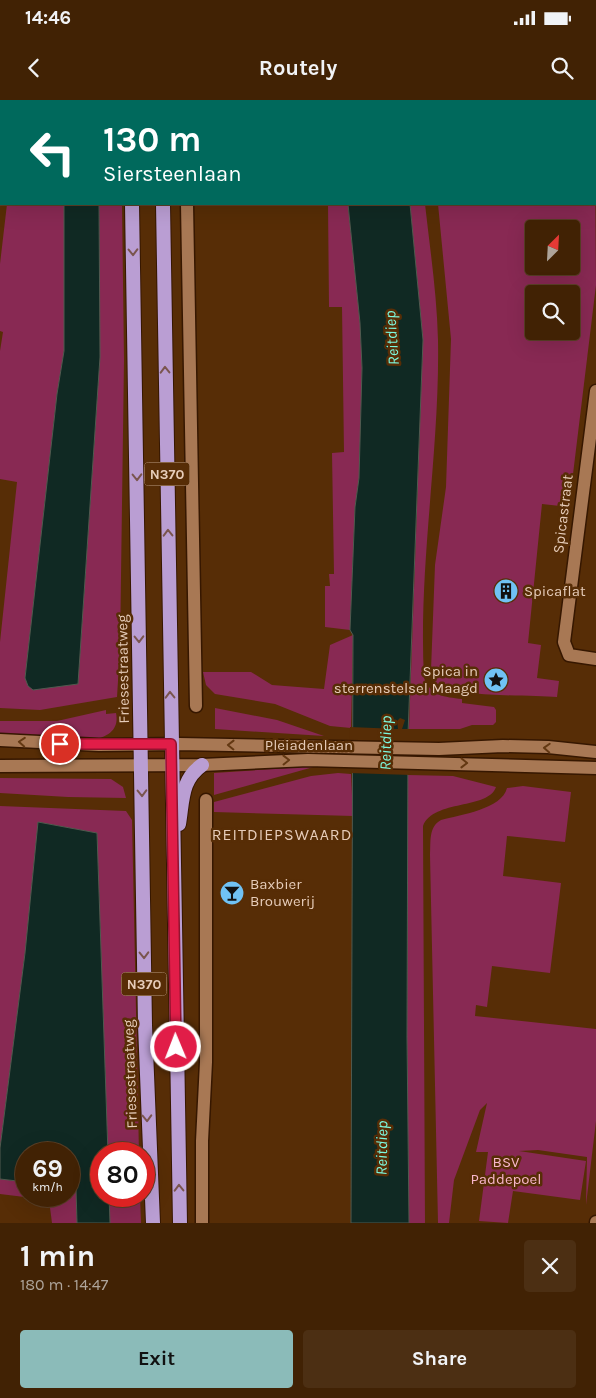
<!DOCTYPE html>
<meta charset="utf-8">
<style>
body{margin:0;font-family:Karla,sans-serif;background:#4c2f13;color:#f1f3f6;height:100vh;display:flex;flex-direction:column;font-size:19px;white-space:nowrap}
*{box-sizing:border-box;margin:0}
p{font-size:16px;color:#aea49a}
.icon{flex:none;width:28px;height:28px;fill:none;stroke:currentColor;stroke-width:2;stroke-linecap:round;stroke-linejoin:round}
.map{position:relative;height:1123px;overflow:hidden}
.sheet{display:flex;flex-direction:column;background:#412204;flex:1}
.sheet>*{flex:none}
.banner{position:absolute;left:0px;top:0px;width:596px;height:105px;box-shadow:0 5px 20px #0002,0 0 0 1px #5a3f26;background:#00695c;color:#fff;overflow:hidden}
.needle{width:32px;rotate:24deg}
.buttons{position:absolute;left:525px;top:120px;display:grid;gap:10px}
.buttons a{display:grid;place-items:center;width:55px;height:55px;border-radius:5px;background:#412204;box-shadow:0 5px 20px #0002,0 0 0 1px #5a3f26;font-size:25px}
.speed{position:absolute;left:15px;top:1042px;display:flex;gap:10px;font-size:25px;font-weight:700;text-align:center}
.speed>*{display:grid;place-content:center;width:65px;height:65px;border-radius:50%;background:#412204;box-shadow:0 5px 20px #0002,0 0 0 1px #5a3f26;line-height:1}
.speed small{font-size:12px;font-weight:400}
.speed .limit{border:8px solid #d22;background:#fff;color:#111}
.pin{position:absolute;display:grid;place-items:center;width:42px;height:42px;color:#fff;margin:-21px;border:2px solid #fff;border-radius:50%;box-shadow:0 1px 5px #0007}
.me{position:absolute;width:55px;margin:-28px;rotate:359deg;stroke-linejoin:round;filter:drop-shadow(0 0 4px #0008)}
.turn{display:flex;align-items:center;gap:18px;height:105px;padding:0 20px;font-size:22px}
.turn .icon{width:65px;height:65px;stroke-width:2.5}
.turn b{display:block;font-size:35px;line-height:42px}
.round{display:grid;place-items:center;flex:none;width:52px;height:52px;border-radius:5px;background:#4c2f13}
.overview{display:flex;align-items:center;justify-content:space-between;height:85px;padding:0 20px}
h1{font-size:30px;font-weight:700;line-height:38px}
.primary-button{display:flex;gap:10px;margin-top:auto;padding:10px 20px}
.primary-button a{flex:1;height:58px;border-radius:5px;background:#8bbbb9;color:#111;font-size:20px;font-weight:700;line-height:58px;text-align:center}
.primary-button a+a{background:#4c2f13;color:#f1f3f6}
.status{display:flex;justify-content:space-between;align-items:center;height:35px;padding:0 25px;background:#412204;direction:ltr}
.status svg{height:14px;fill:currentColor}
header{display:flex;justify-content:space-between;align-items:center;height:65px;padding:0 20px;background:#412204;font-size:22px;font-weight:700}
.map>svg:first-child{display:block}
</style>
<div class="status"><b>14:46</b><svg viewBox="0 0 49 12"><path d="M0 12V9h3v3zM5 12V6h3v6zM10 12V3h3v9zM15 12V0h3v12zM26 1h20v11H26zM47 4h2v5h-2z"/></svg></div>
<header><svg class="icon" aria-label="back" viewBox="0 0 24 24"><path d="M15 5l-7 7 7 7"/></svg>Routely<svg class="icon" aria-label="search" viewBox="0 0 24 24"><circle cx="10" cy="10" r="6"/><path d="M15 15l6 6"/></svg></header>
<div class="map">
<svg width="596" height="1123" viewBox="0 0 596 1123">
<rect width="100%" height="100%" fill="#572d06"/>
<g fill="#882953" fill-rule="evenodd">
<path d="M 595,45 L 596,185 L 569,407 L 542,404 L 528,543 L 541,545 L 537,578 L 559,581 L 557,597 C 531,595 461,597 441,586 C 434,583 432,577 431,570 L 435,465 L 446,387 L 451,239 L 438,104 L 595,104 ZM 534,129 L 571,129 L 571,166 L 534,166 ZM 534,194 L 571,194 L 571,231 L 534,231 Z"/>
<polygon points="7,104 64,104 64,251 57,294 25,578 33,589 78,584 100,257 99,104 122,104 124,260 120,549 117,597 40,610 0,608 0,542 17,382 0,379 0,251 3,232 0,231 0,164"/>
<polygon points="328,104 348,104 360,223 362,268 359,378 355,407 350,530 325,527 325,486 330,486 329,474 334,474 332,353 344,352 342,207 329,207"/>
<path d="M 410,104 L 425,104 C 430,149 437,195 438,240 C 440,352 418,465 424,578 C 431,596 444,597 462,599 L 462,603 L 494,607 L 496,610 L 496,622 L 493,625 L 472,625 L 460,629 L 409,629 L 423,240 Z"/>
<polygon points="353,535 351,628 330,626 275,604 215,594 206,585 203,572 251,572 272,585 324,589 330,545"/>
<polygon points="215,608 277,620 324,636 215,629"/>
<path d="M 106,610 L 106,614 L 116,613 C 119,627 111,635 99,638 L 0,635 L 0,621 L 57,621 Z"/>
<polygon points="317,666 214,695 214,673"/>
<polygon points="338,673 351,674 353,716 214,712 214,702 311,676"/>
<path d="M 408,675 L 453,676 L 496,687 C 488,710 434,699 423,726 L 425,1123 L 409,1123 L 407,937 Z"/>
<polygon points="0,678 111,679 123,687 126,698 68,697 0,693"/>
<path d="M 523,686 L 571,692 L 565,742 L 507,736 L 503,776 L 561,783 L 550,873 L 492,866 L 487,907 L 476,905 L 475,916 L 596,929 L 596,1021 L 586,1105 L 587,1057 L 538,1050 L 519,1051 L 586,1061 L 580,1100 L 513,1091 L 508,1123 L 479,1121 L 488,1052 L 476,1052 L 487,1003 L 480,1010 L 454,1080 L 449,1123 L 438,1123 L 430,755 C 431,743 428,727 441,720 C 460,715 502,709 507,688 Z"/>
<polygon points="0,706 126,711 132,720 139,1054 108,1054 97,733 38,722 25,853 0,1048"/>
<polygon points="0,1079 26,1082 26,1096 69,1096 69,1087 76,1088 77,1123 52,1123 49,1100 0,1094"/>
<polygon points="109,1096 140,1096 141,1123 110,1123"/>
</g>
<g fill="#102923" stroke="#505a50">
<polygon points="64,104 99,104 100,257 78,584 33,590 28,586 25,578 57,294 64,251"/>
<polygon points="348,104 410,104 423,240 408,634 407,937 409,1123 351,1123 353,535 350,530 355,407 359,378 362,268 360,223"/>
<polygon points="38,722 97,733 108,1054 101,1054 101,1096 109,1096 110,1123 77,1123 76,1088 69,1087 69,1054 26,1054 26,1082 0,1079 0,1048 25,853"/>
</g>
<polygon fill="#572d06" points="400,618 405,620 402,629 411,629 411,675 349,673 350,627 398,629 397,621"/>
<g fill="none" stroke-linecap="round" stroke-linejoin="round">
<defs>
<g id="minor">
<polyline points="185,0 185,1"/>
<polyline points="187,104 196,606"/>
<polyline points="596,291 564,542 569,555 596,559"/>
<polyline points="202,1123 202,1041 206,962 206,700"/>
<polyline points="596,1123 596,1122"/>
</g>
<g id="secondary">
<polyline points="0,640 99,645 179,644 439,649 503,646 548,647 596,652"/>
<polyline points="0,666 202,665 308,660 596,668"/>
</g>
<g id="trunk">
<polyline points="130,0 130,1"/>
<polyline points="161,0 161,1"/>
<polyline points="132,104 145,925 153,1123"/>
<polyline points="163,104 180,1123"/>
<path d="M 179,724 C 183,700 181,680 202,665"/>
</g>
</defs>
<use href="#minor" stroke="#361700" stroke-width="15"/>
<use href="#secondary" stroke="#361700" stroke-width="15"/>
<use href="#trunk" stroke="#361700" stroke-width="16"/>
<use href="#minor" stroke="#a87854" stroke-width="12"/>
<use href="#secondary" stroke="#a87854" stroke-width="12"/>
<use href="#trunk" stroke="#ba9ed3" stroke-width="14"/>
</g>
<defs><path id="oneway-chevron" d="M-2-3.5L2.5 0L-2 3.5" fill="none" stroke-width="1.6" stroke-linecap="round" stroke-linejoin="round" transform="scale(1.25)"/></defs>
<g stroke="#7a554e">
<use href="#oneway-chevron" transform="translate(133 152) rotate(89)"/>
<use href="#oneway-chevron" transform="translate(165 270) rotate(-91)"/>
<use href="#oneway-chevron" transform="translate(137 377) rotate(89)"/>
<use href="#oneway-chevron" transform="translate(168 433) rotate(-91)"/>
<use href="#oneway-chevron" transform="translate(139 539) rotate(89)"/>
<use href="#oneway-chevron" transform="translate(170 595) rotate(-91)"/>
<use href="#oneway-chevron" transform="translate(142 693) rotate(89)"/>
<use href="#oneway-chevron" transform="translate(144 855) rotate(89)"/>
<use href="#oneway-chevron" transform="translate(147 1018) rotate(88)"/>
<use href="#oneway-chevron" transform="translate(179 1088) rotate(-91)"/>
</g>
<g stroke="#633812">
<use href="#oneway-chevron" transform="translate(22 642) rotate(-176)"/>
<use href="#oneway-chevron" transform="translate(231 645) rotate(-179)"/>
<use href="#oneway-chevron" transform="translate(547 648) rotate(-177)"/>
<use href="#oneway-chevron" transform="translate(286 660) rotate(-1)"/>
<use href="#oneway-chevron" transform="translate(464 663) rotate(1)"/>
</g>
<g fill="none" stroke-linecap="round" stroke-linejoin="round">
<defs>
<polyline id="route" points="60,644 171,644 176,947"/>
</defs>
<use href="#route" stroke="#92132f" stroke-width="12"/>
<use href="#route" stroke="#e11d48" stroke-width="9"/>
</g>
<defs>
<symbol id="building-disc" viewBox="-11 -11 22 22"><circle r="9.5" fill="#70c2f4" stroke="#572d06"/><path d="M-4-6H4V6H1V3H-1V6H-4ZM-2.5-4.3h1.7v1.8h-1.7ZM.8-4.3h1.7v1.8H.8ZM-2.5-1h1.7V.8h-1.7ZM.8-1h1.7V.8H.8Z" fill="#111"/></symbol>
<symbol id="sight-disc" viewBox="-11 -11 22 22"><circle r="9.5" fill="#70c2f4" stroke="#572d06"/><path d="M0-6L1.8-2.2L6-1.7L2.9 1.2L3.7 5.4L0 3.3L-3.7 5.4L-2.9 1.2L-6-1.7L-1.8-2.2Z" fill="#111"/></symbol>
<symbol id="bar-disc" viewBox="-11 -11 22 22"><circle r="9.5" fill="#70c2f4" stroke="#572d06"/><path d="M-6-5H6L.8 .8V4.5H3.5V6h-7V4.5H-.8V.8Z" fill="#111"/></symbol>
</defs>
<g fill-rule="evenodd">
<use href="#building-disc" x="492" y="477" width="28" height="28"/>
<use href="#sight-disc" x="482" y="566" width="28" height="28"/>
<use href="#bar-disc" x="218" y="779" width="28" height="28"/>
</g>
<g text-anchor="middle" stroke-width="5" stroke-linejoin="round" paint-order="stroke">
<g fill="#572d06" stroke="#bb9c83" stroke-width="1">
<rect x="144.5" y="362.5" width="45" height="23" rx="4"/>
<rect x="121.5" y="872.5" width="45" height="23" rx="4"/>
</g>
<g font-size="14" font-weight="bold" fill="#e6ccb9">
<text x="167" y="379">N370</text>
<text x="144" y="889">N370</text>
</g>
<g font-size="15" fill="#e6ccb9" stroke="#572d06">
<text transform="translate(563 414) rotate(-83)" y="5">Spicastraat</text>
<text transform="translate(123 569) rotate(-91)" y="5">Friesestraatweg</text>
<text x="309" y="650">Pleiadenlaan</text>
<text transform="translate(130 974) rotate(-92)" y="5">Friesestraatweg</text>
</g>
<g font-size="15" fill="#e6ccb9" stroke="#572d06" text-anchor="start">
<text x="524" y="496">Spicaflat</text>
<text x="478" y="576" text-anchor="end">Spica in<tspan x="478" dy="17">sterrenstelsel Maagd</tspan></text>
<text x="250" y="789">Baxbier<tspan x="250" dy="17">Brouwerij</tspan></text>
</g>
<g font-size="15" fill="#f8b7cc" stroke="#572d06">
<text x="506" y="1067">BSV<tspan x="506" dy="17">Paddepoel</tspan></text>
</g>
<g font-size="16" font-style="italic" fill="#7cf8de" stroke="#572d06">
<text transform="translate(391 238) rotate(-94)" y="6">Reitdiep</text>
<text transform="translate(385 643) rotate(-89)" y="6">Reitdiep</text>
<text transform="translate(381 1048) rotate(-89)" y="6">Reitdiep</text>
</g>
<g font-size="16" letter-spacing="1" fill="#e6ccb9" stroke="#572d06">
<text x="282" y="740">REITDIEPSWAARD</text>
</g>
</g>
</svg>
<div class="buttons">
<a><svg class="needle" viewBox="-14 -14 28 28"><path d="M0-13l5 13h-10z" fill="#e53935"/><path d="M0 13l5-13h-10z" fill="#aea49a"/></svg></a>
<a><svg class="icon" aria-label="search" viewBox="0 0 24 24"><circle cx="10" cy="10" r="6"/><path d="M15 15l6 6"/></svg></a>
</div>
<div class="speed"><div>69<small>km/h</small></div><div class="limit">80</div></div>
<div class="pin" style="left:60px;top:644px;background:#d93025"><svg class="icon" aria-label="arrive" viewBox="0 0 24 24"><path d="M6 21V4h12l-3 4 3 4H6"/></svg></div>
<svg class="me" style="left:176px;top:947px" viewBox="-20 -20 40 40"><circle r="17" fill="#e11d48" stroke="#fff" stroke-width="3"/><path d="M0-11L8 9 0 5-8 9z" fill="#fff"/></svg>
<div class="banner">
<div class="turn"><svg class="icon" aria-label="left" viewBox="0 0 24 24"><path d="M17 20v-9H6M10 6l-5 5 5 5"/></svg><div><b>130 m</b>Siersteenlaan</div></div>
</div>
</div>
<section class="sheet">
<div class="overview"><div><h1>1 min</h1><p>180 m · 14:47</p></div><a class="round"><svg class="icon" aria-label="close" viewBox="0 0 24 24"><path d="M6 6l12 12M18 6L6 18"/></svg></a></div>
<div class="primary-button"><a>Exit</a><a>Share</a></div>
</section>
